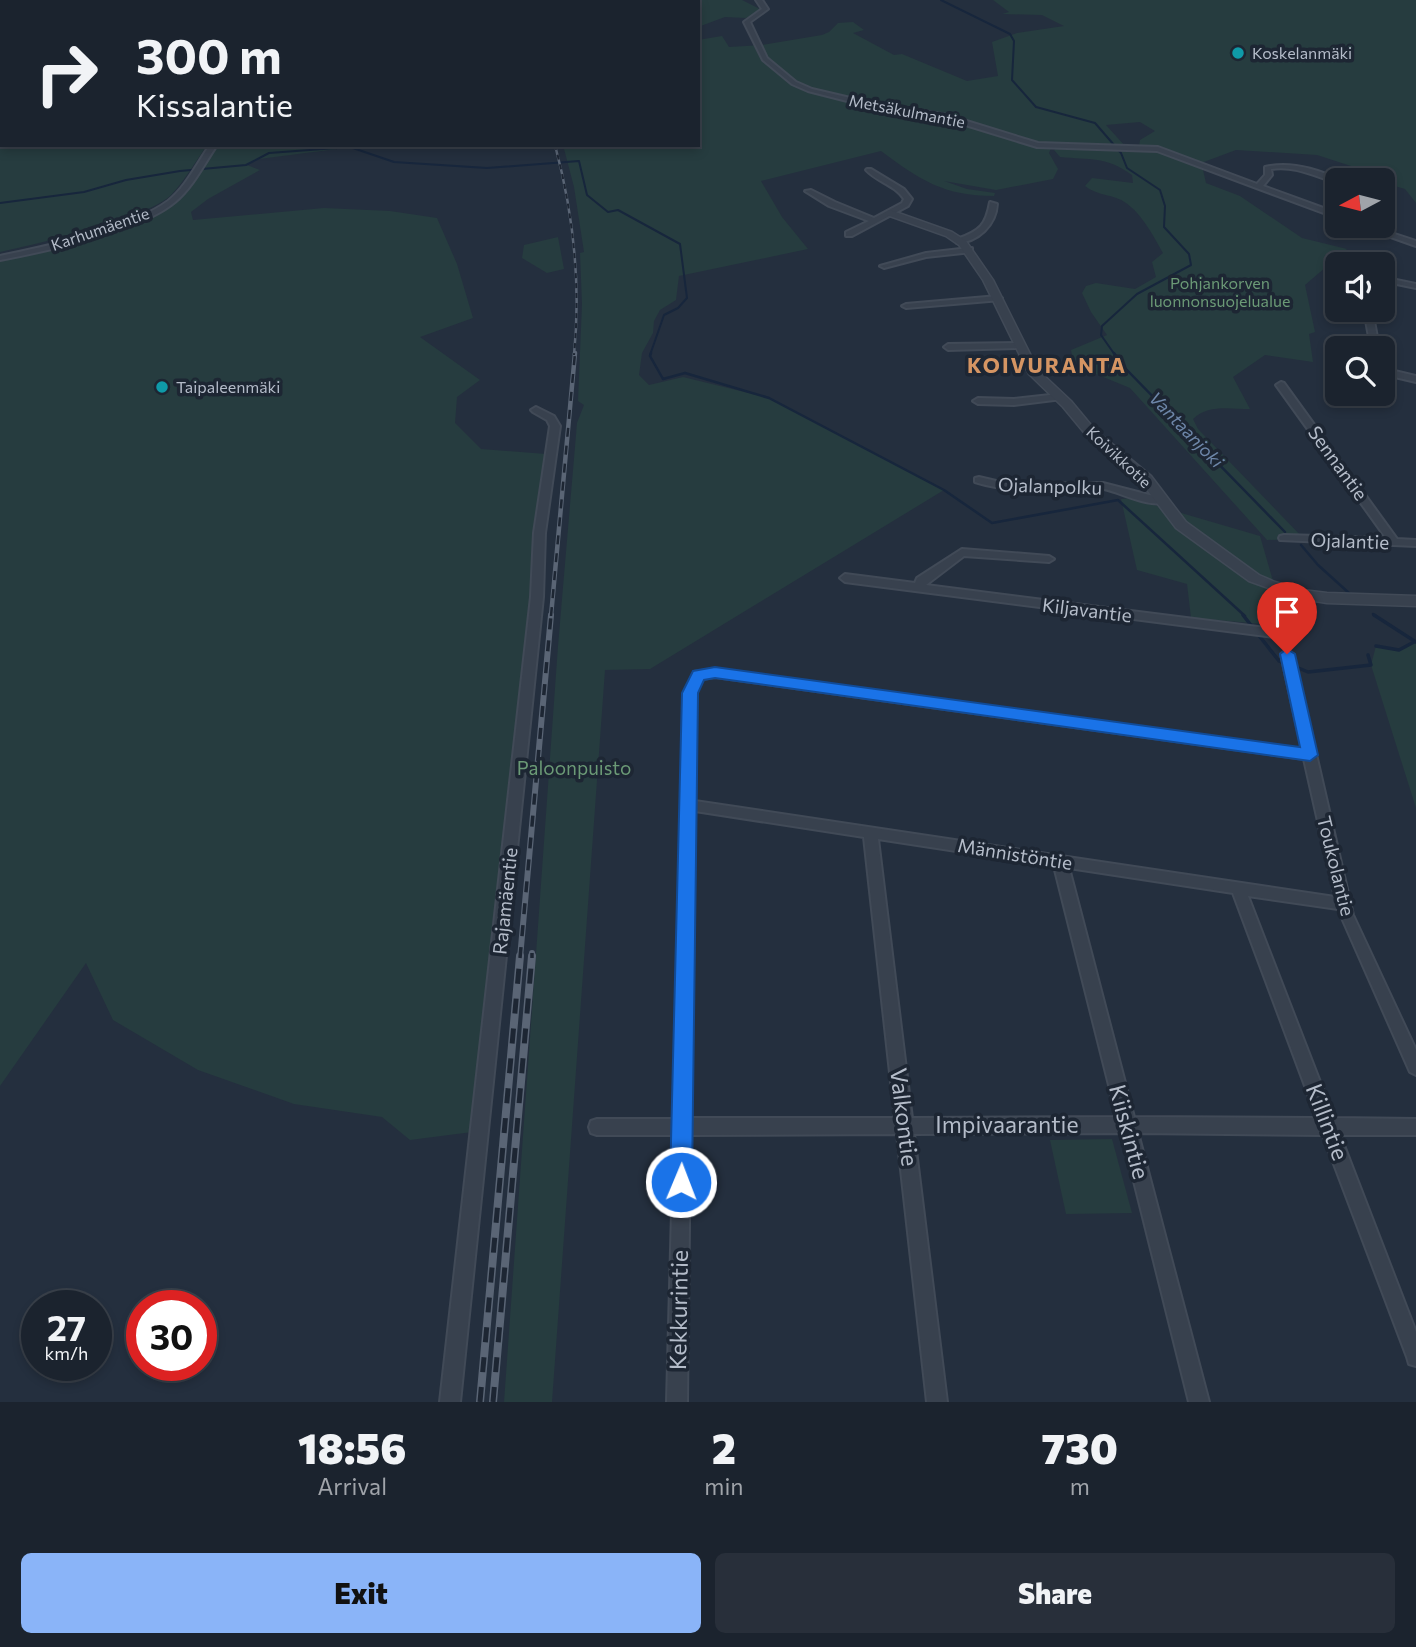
<!DOCTYPE html>
<meta charset="utf-8">
<style>
body{margin:0;font-family:Commissioner,sans-serif;background:#282f3a;color:#f1f3f6;height:100vh;display:flex;flex-direction:column;font-size:26px;white-space:nowrap}
*{box-sizing:border-box;margin:0}
p{font-size:23px;color:#a0a4aa}
.icon{flex:none;width:38px;height:38px;fill:none;stroke:currentColor;stroke-width:2;stroke-linecap:round;stroke-linejoin:round}
.map{position:relative;height:1402px;overflow:hidden}
.side{display:flex;flex-direction:column;background:#1b232e;flex:1}
.side>*{flex:none}
.banner{position:absolute;left:0px;top:0px;width:700px;height:147px;box-shadow:0 4px 10px #0003,0 0 0 2px #39404a;background:#1b232e;color:#f1f3f6;overflow:hidden}
.needle{width:46px;rotate:263deg}
.buttons{position:absolute;left:1325px;top:168px;display:grid;gap:14px}
.buttons a{display:grid;place-items:center;width:70px;height:70px;border-radius:10px;background:#1b232e;box-shadow:0 4px 10px #0003,0 0 0 2px #39404a;font-size:35px}
.speed{position:absolute;left:21px;top:1290px;display:flex;gap:14px;font-size:35px;font-weight:700;text-align:center}
.speed>*{display:grid;place-content:center;width:91px;height:91px;border-radius:50%;background:#1b232e;box-shadow:0 4px 10px #0003,0 0 0 2px #39404a;line-height:1}
.speed small{font-size:18px;font-weight:400}
.speed .limit{border:10px solid #d22;background:#fff;color:#111}
.pin{position:absolute;display:grid;place-items:center;width:60px;height:60px;color:#fff;margin:-72px -30px;border-radius:50% 50% 50% 0;rotate:-45deg;box-shadow:0 0 7px #0007}
.pin .icon{rotate:45deg}
.me{position:absolute;width:77px;margin:-38px;rotate:1deg;stroke-linejoin:round;filter:drop-shadow(0 0 5px #0008)}
.turn{display:flex;align-items:center;gap:24px;height:147px;padding:0 21px;font-size:32px}
.turn .icon{width:91px;height:91px;stroke-width:2.5}
.turn b{display:block;font-size:49px;line-height:60px}
.eta{display:flex;justify-content:space-evenly;align-items:center;height:119px;text-align:center}
.eta b{font-size:42px;font-weight:800;line-height:49px}
.action{display:flex;gap:14px;margin-top:auto;padding:14px 21px}
.action a{flex:1;height:80px;border-radius:10px;background:#8ab4f8;color:#111;font-size:28px;font-weight:800;line-height:80px;text-align:center}
.action a+a{background:#282f3a;color:#f1f3f6}
.map>svg:first-child{display:block}
</style>
<div class="map">
<svg width="1416" height="1402" viewBox="0 0 1416 1402">
<rect width="100%" height="100%" fill="#242f3e"/>
<g fill="#263c3f" fill-rule="evenodd">
<path d="M 0,0 L 239,0 L 2,2 L 2,145 L 207,145 C 196,161 185,180 172,194 C 150,218 36,244 0,252 Z"/>
<polygon points="582,0 742,0 762,10 746,18 725,17 698,27 698,2 580,2"/>
<path d="M 993,0 L 1416,0 L 1416,203 L 1405,189 L 1353,174 L 1351,166 L 1317,155 L 1236,150 L 1201,163 L 1199,168 L 1203,170 L 1206,183 L 1240,196 L 1302,238 L 1347,249 L 1305,285 L 1315,332 L 1309,334 L 1313,362 L 1265,355 L 1233,377 L 1250,409 C 1230,409 1208,404 1193,419 L 1198,429 L 1304,539 L 1267,540 L 1130,388 L 1074,365 L 1071,350 L 1107,335 L 1091,312 L 1082,293 L 1086,286 L 1096,283 L 1135,289 L 1156,277 L 1152,262 L 1163,253 C 1154,237 1142,214 1126,203 C 1114,194 1097,196 1085,186 L 1092,178 L 1133,183 L 1132,175 C 1106,156 1090,160 1060,157 L 1054,150 L 1060,147 L 1052,146 L 1049,153 L 1058,169 L 1053,179 L 996,190 L 944,181 L 967,189 L 995,193 L 994,196 C 944,196 920,180 881,151 L 761,181 L 782,217 L 808,249 L 679,276 L 676,300 L 660,310 L 654,321 L 653,333 L 642,353 L 639,375 L 649,385 L 683,377 L 769,398 L 944,490 L 650,669 L 605,670 L 552,1402 L 504,1402 L 558,646 L 577,423 L 584,405 L 578,401 L 582,304 L 580,253 L 584,252 L 574,187 L 563,145 L 698,145 L 698,40 L 722,36 L 729,47 L 762,45 L 822,35 L 829,32 L 838,23 L 853,22 L 864,30 L 853,33 L 894,55 L 902,54 L 967,81 L 998,76 L 992,42 L 1017,33 L 1064,26 L 1042,15 L 1002,14 L 1009,12 ZM 1140,122 L 1155,131 L 1140,140 L 1139,147 L 1125,146 L 1106,125 Z"/>
<polygon points="218,145 368,145 259,159 247,165 260,170 208,199 191,212 193,220 324,208 390,211 437,218 457,264 473,318 420,337 480,380 457,397 455,423 481,449 546,454 480,1131 410,1140 382,1117 294,1104 198,1070 113,1020 86,963 0,1086 0,260 65,245 153,216 172,206"/>
<polygon points="558,237 564,269 547,273 522,258 524,245"/>
<polygon points="1130,498 1260,536 1286,626 1191,618 1187,584 1137,570 1121,499"/>
<polygon points="1416,641 1416,808 1371,665 1376,646 1399,650"/>
<polygon points="1112,1139 1132,1213 1066,1214 1050,1140"/>
</g>
<g fill="none" stroke-linecap="round" stroke-linejoin="round">
<g stroke="#17263c" stroke-width="2">
<polyline points="941,0 1010,34 1014,41 1012,80 1036,107 1095,123 1121,153 1127,168 1160,190 1165,206 1164,227 1189,254 1191,265 1137,294 1102,326 1101,335 1115,355"/>
<polyline points="0,203 84,192 126,180 180,171 246,165 269,153 350,147 394,162 487,168 579,161 587,195 608,212 618,210 680,244 687,298 678,308 664,315 650,355"/>
</g>
<g stroke="#17263c" stroke-width="2.5">
<polyline points="651,353 650,356 663,379 685,373 769,398 944,490 992,523 1118,500 1245,616"/>
<polyline points="1114,353 1124,367 1285,532"/>
<polyline points="1301,545 1318,565 1349,593"/>
<polyline points="1373,614 1376,616"/>
</g>
<g stroke="#17263c" stroke-width="3.5">
<polyline points="1243,615 1279,661 1284,662"/>
<polyline points="1374,615 1416,642"/>
<polyline points="1376,646 1399,650 1414,642"/>
<polyline points="1296,667 1308,672 1371,665 1368,655"/>
</g>
<defs>
<g id="minor">
<polygon points="241,0 247,0 241,2"/>
<path d="M 756,0 L 762,0 L 768,9 L 750,22 L 767,58 L 796,82 L 812,89 L 859,100 L 947,115 L 1038,143 L 1158,147 L 1257,184 L 1265,175 L 1265,167 C 1291,161 1317,169 1340,180 L 1337,180 L 1337,183 C 1315,176 1294,165 1271,169 L 1272,175 L 1263,186 L 1337,213 L 1337,218 L 1157,151 L 1037,147 L 946,119 L 859,104 L 808,91 L 792,84 L 763,60 L 744,22 L 762,9 Z"/>
<path d="M 210,145 L 217,145 C 204,164 193,187 175,202 C 139,232 47,251 0,260 L 0,256 C 47,246 130,229 168,201 C 186,187 197,163 210,145 Z"/>
<path d="M 867,169 L 871,169 L 904,189 L 912,199 L 908,206 L 852,236 L 846,236 L 846,232 L 869,221 L 829,206 L 805,191 L 811,190 L 835,202 L 874,218 L 902,203 L 904,199 C 895,185 877,182 866,170 Z"/>
<path d="M 990,202 L 997,204 C 996,225 978,242 957,243 L 957,239 C 980,231 986,225 990,202 Z"/>
<polygon points="1382,212 1392,219 1382,227 1379,226 1382,226"/>
<polygon points="1360,226 1370,226 1416,241 1416,246"/>
<polygon points="969,248 972,248 972,252 926,257 884,268 880,266 926,253"/>
<polygon points="1382,277 1416,284 1416,288 1382,281"/>
<polygon points="998,296 1002,298 1001,300 906,308 902,306 906,304"/>
<polygon points="1364,310 1372,310 1379,348 1371,348"/>
<polygon points="1019,343 1022,344 1022,348 948,350 944,347 948,344"/>
<polygon points="1382,368 1416,376 1416,382 1382,374"/>
<polygon points="1281,382 1284,383 1397,539 1416,540 1416,546 1280,540 1279,538 1280,536 1284,535 1386,538 1276,385"/>
<polygon points="1059,394 1062,395 1062,399 1014,405 978,404 973,401 978,398 1014,399"/>
<polygon points="536,407 554,416 560,426 545,533 543,597 460,1402 440,1402 531,597 534,533 550,426 547,420 533,412 531,410"/>
<path d="M 979,477 L 1009,484 L 1103,483 L 1165,499 L 1166,501 C 1153,510 1120,492 1104,489 C 1059,482 1022,497 975,482 L 975,478 Z"/>
<polygon points="962,549 1049,556 1054,559 1049,562 964,556 926,585 1281,630 1288,628 1297,592 1301,591 1307,595 1299,631 1297,634 1281,638 845,582 840,578 845,574 915,583 917,578"/>
<path d="M 1287,650 L 1293,654 L 1353,915 L 1416,1050 L 1416,1075 L 1410,1072 L 1338,909 L 1248,896 L 1334,1118 L 1416,1119 L 1416,1135 L 1340,1135 L 1416,1332 L 1416,1366 L 1409,1364 L 1407,1357 L 1323,1135 L 1138,1133 L 1209,1402 L 1189,1402 L 1122,1133 L 914,1134 L 947,1402 L 927,1402 L 897,1134 L 690,1135 L 687,1402 L 667,1402 L 674,1135 L 597,1135 L 591,1133 L 589,1127 L 591,1121 L 597,1119 L 674,1119 L 684,693 L 694,672 L 715,669 L 1302,749 L 1281,654 ZM 715,677 L 1304,759 L 1335,897 L 695,801 L 696,693 L 702,679 ZM 695,811 L 864,837 L 895,1118 L 690,1118 ZM 878,839 L 1054,866 L 1117,1117 L 912,1118 ZM 1069,868 L 1233,893 L 1317,1118 L 1134,1117 Z"/>
</g>
<polygon id="tertiary" points="890,210 952,232 966,241 993,280 1038,370 1071,401 1095,430 1151,476 1186,522 1259,575 1275,582 1302,590 1327,593 1416,596 1416,606 1327,603 1296,598 1249,581 1176,528 1141,482 1087,436 1063,407 1029,374 983,280 959,245 946,236 887,215 887,211"/>
</defs>
<use href="#minor" stroke="#414a57" stroke-width="4"/>
<use href="#tertiary" stroke="#414a57" stroke-width="3"/>
<use href="#minor" fill="#38414e" fill-rule="evenodd"/>
<use href="#tertiary" fill="#38414e" fill-rule="evenodd"/>
<defs>
<path id="rail-far3" d="M 555,145 C 573,212 581,285 574,355"/>
<polyline id="rail-far2" points="551,616 575,353"/>
<g id="rail-far1">
<polyline points="520,958 551,615"/>
<polyline points="532,958 532,953"/>
</g>
<g id="rail">
<polyline points="480,1402 520,956"/>
<polyline points="493,1402 532,956"/>
</g>
</defs>
<use href="#rail-far3" stroke="#5a6575" stroke-width="2.5"/>
<use href="#rail-far2" stroke="#5a6575" stroke-width="4.5"/>
<use href="#rail-far1" stroke="#5a6575" stroke-width="6"/>
<use href="#rail" stroke="#5a6575" stroke-width="8"/>
<use href="#rail-far3" stroke="#1d2633" stroke-width="2" stroke-dasharray="5" stroke-linecap="butt"/>
<use href="#rail-far2" stroke="#1d2633" stroke-width="2.5" stroke-dasharray="9" stroke-linecap="butt"/>
<use href="#rail-far1" stroke="#1d2633" stroke-width="3.5" stroke-dasharray="11" stroke-linecap="butt"/>
<use href="#rail" stroke="#1d2633" stroke-width="5" stroke-dasharray="15" stroke-linecap="butt"/>
</g>
<polygon fill="#1a73e8" stroke="#114b97" stroke-width="2" points="1287,649 1295,654 1318,755 1310,761 715,678 704,680 698,693 692,1182 689,1190 681,1193 673,1190 670,1182 682,693 693,671 715,667 1300,747 1280,654"/>
<g fill="#0f9aa8" stroke="#1d2633" stroke-width="2.5">
<circle cx="1238" cy="53" r="7"/>
<circle cx="162" cy="387" r="7"/>
</g>
<g text-anchor="middle" stroke-width="7" stroke-linejoin="round" paint-order="stroke">
<g font-size="16" fill="#b4bcc9" stroke="#1d2633" text-anchor="start">
<text x="1252" y="59">Koskelanmäki</text>
<text x="176" y="393">Taipaleenmäki</text>
</g>
<g font-size="16" fill="#b4bcc9" stroke="#1d2633">
<text transform="translate(907 111) rotate(11)" y="6">Metsäkulmantie</text>
<text transform="translate(100 229) rotate(-19)" y="6">Karhumäentie</text>
<text transform="translate(1119 457) rotate(43)" y="6">Koivikkotie</text>
</g>
<g font-size="16" fill="#6b9a76" stroke="#1d2633">
<text x="1220" y="289">Pohjankorven<tspan x="1220" dy="18">luonnonsuojelualue</tspan></text>
</g>
<g font-size="18" font-style="italic" fill="#6d86a8" stroke="#1d2633">
<text transform="translate(1186 430) rotate(46)" y="6">Vantaanjoki</text>
</g>
<g font-size="19" fill="#b4bcc9" stroke="#1d2633">
<text transform="translate(1338 463) rotate(54)" y="7">Sennantie</text>
<text transform="translate(1050 486) rotate(2)" y="7">Ojalanpolku</text>
<text transform="translate(1350 541) rotate(2)" y="7">Ojalantie</text>
<text transform="translate(1087 610) rotate(7)" y="7">Kiljavantie</text>
<text transform="translate(1015 854) rotate(9)" y="7">Männistöntie</text>
<text transform="translate(1336 866) rotate(76)" y="7">Toukolantie</text>
<text transform="translate(505 901) rotate(-84)" y="7">Rajamäentie</text>
</g>
<g font-size="19" fill="#6b9a76" stroke="#1d2633">
<text x="574" y="775">Paloonpuisto</text>
</g>
<g font-size="21" font-weight="bold" letter-spacing="2" fill="#d59563" stroke="#1d2633">
<text x="1047" y="373">KOIVURANTA</text>
</g>
<g font-size="23" fill="#b4bcc9" stroke="#1d2633">
<text transform="translate(904 1117) rotate(83)" y="8">Valkontie</text>
<text transform="translate(1327 1122) rotate(69)" y="8">Killintie</text>
<text x="1007" y="1133">Impivaarantie</text>
<text transform="translate(1129 1132) rotate(75)" y="8">Kiiskintie</text>
<text transform="translate(679 1310) rotate(-89)" y="8">Kekkurintie</text>
</g>
</g>
</svg>
<div class="buttons">
<a><svg class="needle" viewBox="-14 -14 28 28"><path d="M0-13l5 13h-10z" fill="#e53935"/><path d="M0 13l5-13h-10z" fill="#a0a4aa"/></svg></a>
<a><svg class="icon" aria-label="sound" viewBox="0 0 24 24"><path d="M4 9h4l5-4v14l-5-4H4zM17 9q2 3 0 6"/></svg></a>
<a><svg class="icon" aria-label="search" viewBox="0 0 24 24"><circle cx="10" cy="10" r="6"/><path d="M15 15l6 6"/></svg></a>
</div>
<div class="speed"><div>27<small>km/h</small></div><div class="limit">30</div></div>
<div class="pin" style="left:1287px;top:654px;background:#d93025"><svg class="icon" aria-label="arrive" viewBox="0 0 24 24"><path d="M6 21V4h12l-3 4 3 4H6"/></svg></div>
<svg class="me" style="left:681px;top:1182px" viewBox="-20 -20 40 40"><circle r="17" fill="#1a73e8" stroke="#fff" stroke-width="3"/><path d="M0-11L8 9 0 5-8 9z" fill="#fff"/></svg>
<div class="banner">
<div class="turn"><svg class="icon" aria-label="right" viewBox="0 0 24 24"><path d="M7 20v-9h11M14 6l5 5-5 5"/></svg><div><b>300 m</b>Kissalantie</div></div>
</div>
</div>
<section class="side">
<div class="eta">
<div><b>18:56</b><p>Arrival</p></div>
<div><b>2</b><p>min</p></div>
<div><b>730</b><p>m</p></div>
</div>
<div class="action"><a>Exit</a><a>Share</a></div>
</section>
